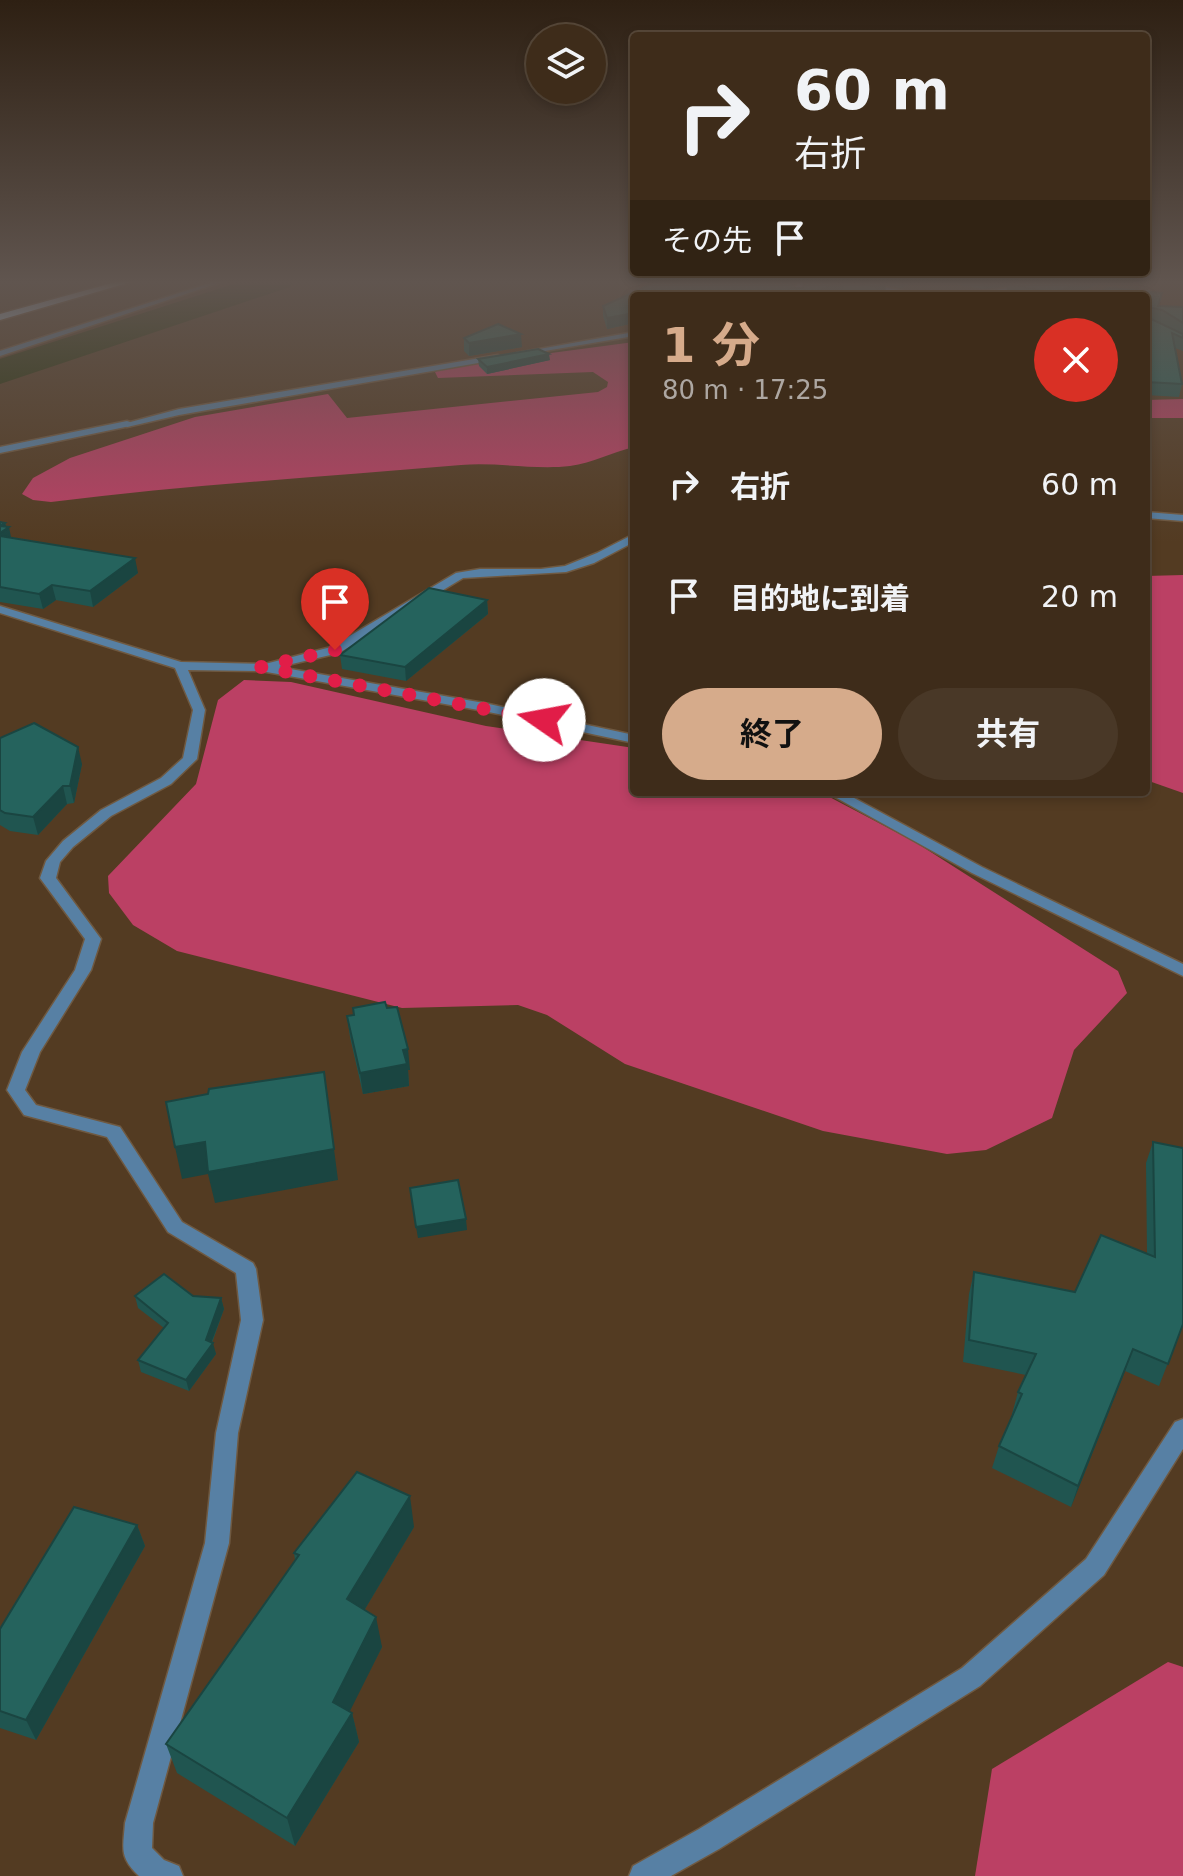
<!DOCTYPE html>
<html lang="ja">
<meta charset="utf-8">
<style>
body{margin:0;font-family:"DejaVu Sans","Noto Sans JP",sans-serif;background:#493827;color:#f1f3f6;height:100vh;display:flex;flex-direction:column;font-size:30px;white-space:nowrap}
*{box-sizing:border-box;margin:0}
p{font-size:26px;color:#ada7a2}
.icon{flex:none;width:44px;height:44px;fill:none;stroke:currentColor;stroke-width:2;stroke-linecap:round;stroke-linejoin:round}
.map{position:relative;flex:1;overflow:hidden}
.drawer{position:absolute;left:630px;top:292px;width:520px;height:504px;display:flex;flex-direction:column;background:#3e2c1a;border-radius:8px;box-shadow:0 4px 12px #0003,0 0 0 2px #574839}
.drawer>*{flex:none}
.guide{position:absolute;left:630px;top:32px;width:520px;height:244px;border-radius:8px;box-shadow:0 4px 12px #0003,0 0 0 2px #574839;background:#3e2c1a;color:#f1f3f6;overflow:hidden}
.controls{position:absolute;left:526px;top:24px;display:grid;gap:16px}
.controls a{display:grid;place-items:center;width:80px;height:80px;border-radius:50%;background:#3e2c1a;box-shadow:0 4px 12px #0003,0 0 0 2px #574839;font-size:40px}
.pin{position:absolute;display:grid;place-items:center;width:68px;height:68px;color:#fff;margin:-82px -34px;border-radius:50% 50% 50% 0;rotate:-45deg;box-shadow:0 0 8px #0007}
.pin .icon{rotate:45deg}
.me{position:absolute;width:88px;margin:-44px;rotate:282deg;stroke-linejoin:round;filter:drop-shadow(0 0 6px #0008)}
.turn{display:flex;align-items:center;gap:28px;height:168px;padding:0 32px;font-size:36px}
.turn .icon{width:104px;height:104px;stroke-width:2.5}
.turn b{display:block;font-size:56px;line-height:68px}
.then{display:flex;align-items:center;height:76px;padding:0 32px;background:#0003;gap:16px;font-size:30px}
.round{display:grid;place-items:center;flex:none;width:84px;height:84px;border-radius:42px;background:#493827}
.overview{display:flex;align-items:center;justify-content:space-between;height:136px;padding:0 32px}
h1{font-size:48px;font-weight:700;line-height:60px;color:#d6ab8b}
.cta{display:flex;gap:16px;margin-top:auto;padding:16px 32px}
.cta a{flex:1;height:92px;border-radius:48px;background:#d6ab8b;color:#111;font-size:32px;font-weight:700;line-height:92px;text-align:center}
.cta a+a{background:#493827;color:#f1f3f6}
ul{padding:0;list-style:none}
li{display:flex;align-items:center;gap:24px;height:112px;padding:0 32px}
li div{flex:1}
li b{display:block;font-size:30px}
li em{font-style:normal}
.map>svg:first-child{display:block}
</style>
<div class="map">
<svg width="1183" height="1876" viewBox="0 0 1183 1876">
<rect width="100%" height="100%" fill="#533b22"/>
<g fill="#bb4064">
<path d="M 634,342 L 634,447 C 612,452 593,463 570,466 C 535,470 497,462 461,465 C 324,477 187,485 51,502 L 33,500 L 22,494 L 33,478 L 70,458 L 195,417 L 328,394 L 347,418 L 598,392 L 607,387 L 608,382 L 593,372 L 438,378 L 435,372 L 445,367 Z"/>
<polygon points="1183,399 1183,418 1146,418 1146,400"/>
<polygon points="1183,575 1183,793 1146,780 1146,576"/>
<polygon points="244,680 291,682 486,726 634,748 634,792 820,792 915,842 1118,971 1127,993 1074,1050 1052,1118 986,1150 947,1154 823,1131 625,1064 547,1015 518,1005 402,1008 177,951 133,925 109,893 108,876 196,784 218,700"/>
<polygon points="1168,1662 1183,1667 1183,1876 975,1876 992,1769"/>
</g>
<g fill="none" stroke-linecap="round" stroke-linejoin="round">
<polygon fill="#233109" fill-rule="evenodd" points="246,280 295,280 290,287 0,384 0,359"/>
<defs>
<g id="minor">
<polygon points="219,280 228,280 0,356 0,351"/>
<polygon points="799,280 804,281 800,296 792,296"/>
<polygon points="842,280 853,280 925,296 911,296"/>
<polygon points="1047,280 1059,280 981,296 965,296"/>
<polygon points="634,332 634,336 521,355 517,353"/>
<polygon points="498,355 501,359 179,415 127,427 123,424 179,409"/>
<polygon points="1146,512 1183,515 1183,521 1146,518"/>
<path d="M 634,534 L 634,542 L 594,563 L 566,572 L 463,578 L 339,653 L 279,667 L 484,703 L 634,735 L 634,743 L 484,711 L 261,671 L 188,670 L 205,710 L 197,759 L 171,784 L 111,816 L 73,847 L 60,862 L 56,878 L 101,939 L 91,970 L 40,1052 L 25,1090 L 36,1105 L 120,1127 L 182,1222 L 253,1263 L 256,1269 L 263,1320 L 238,1433 L 229,1543 L 153,1823 L 152,1848 L 164,1860 L 179,1866 L 183,1876 L 139,1876 C 119,1857 123,1849 125,1823 L 205,1543 L 216,1433 L 241,1320 L 236,1273 L 168,1232 L 107,1137 L 24,1115 L 7,1090 L 22,1052 L 75,970 L 85,939 L 40,878 L 46,861 L 63,841 L 101,810 L 161,778 L 183,758 L 193,710 L 175,668 L 0,613 L 0,606 L 181,662 L 265,664 L 331,647 L 456,573 L 480,569 L 541,569 L 565,566 L 597,553 Z"/>
<polygon points="826,792 843,792 982,867 1183,964 1183,976 972,873"/>
<polygon points="1183,1419 1183,1449 1104,1575 980,1686 719,1849 671,1876 629,1876 633,1866 699,1829 962,1668 1086,1559 1175,1422"/>
</g>
<polygon id="tertiary" points="127,421 130,422 130,426 0,453 0,447"/>
<polygon id="motorway" points="123,280 138,280 0,320 0,314"/>
</defs>
<use href="#minor" stroke="#6f5941" stroke-width="3"/>
<use href="#tertiary" stroke="#6f5941" stroke-width="3"/>
<use href="#motorway" stroke="#6f5941" stroke-width="3"/>
<use href="#minor" fill="#5780a4" fill-rule="evenodd"/>
<use href="#tertiary" fill="#5780a4" fill-rule="evenodd"/>
<use href="#motorway" fill="#a8cff2" fill-rule="evenodd"/>
</g>
<g fill="#205550">
<polygon points="660,280 796,280 793,288 803,288 805,280 923,280 901,288 886,285 885,293 877,296 870,296 843,290 634,296 634,323 607,329 603,316 603,306"/>
<polygon points="932,280 1108,280 1069,296 1016,296 1006,294 1007,286 983,289"/>
<polygon points="1146,296 1159,306 1183,307 1183,351 1175,348 1182,384 1179,397 1146,395"/>
<polygon points="464,338 522,347 469,356 464,351"/>
<polygon points="478,359 550,360 487,374 479,366"/>
<polygon points="0,522 5,523 11,538 138,573 93,607 56,600 43,609 0,602"/>
<polygon points="487,600 488,614 406,681 342,669 340,655"/>
<polygon points="0,738 82,764 74,803 67,804 38,835 10,831 0,825"/>
<polygon points="354,1015 410,1070 408,1070 409,1086 363,1094 350,1037 347,1016"/>
<polygon points="1153,1142 1183,1324 1159,1386 1125,1371 1071,1507 992,1468 999,1446 1013,1414 1012,1414 1018,1392 1026,1375 963,1362 969,1294 974,1272 1075,1292 1147,1253 1146,1163"/>
<polygon points="135,1296 193,1296 221,1298 224,1309 212,1343 216,1354 189,1391 141,1372 138,1360 164,1328 138,1308"/>
<polygon points="137,1525 145,1546 36,1740 0,1728 0,1629"/>
<polygon points="414,1527 365,1609 382,1647 349,1711 352,1713 359,1742 295,1846 177,1773 166,1744 295,1560 294,1553"/>
</g>
<g fill="#1a4541">
<polygon points="844,280 843,290 829,296 806,296"/>
<polygon points="902,280 923,280 901,288"/>
<polygon points="984,280 1044,280 1007,284 1007,286 983,289"/>
<polygon points="1086,280 1108,280 1069,296 1053,296 1054,293"/>
<polygon points="886,283 885,293 875,296 876,287"/>
<polygon points="634,313 634,323 607,329 607,318"/>
<polygon points="521,334 522,347 469,356 469,343"/>
<polygon points="549,354 550,360 487,374 487,367"/>
<polygon points="5,523 7,529 9,527 12,542 0,550 0,526"/>
<polygon points="135,558 138,573 93,607 90,591"/>
<polygon points="52,585 56,600 43,609 39,594"/>
<polygon points="487,600 488,614 406,681 405,667"/>
<polygon points="78,747 82,764 74,803 70,786"/>
<polygon points="63,786 67,804 38,835 33,817"/>
<polygon points="408,1049 410,1070 408,1070 409,1086 363,1094 360,1073 403,1050"/>
<polygon points="324,1072 338,1180 215,1203 208,1174 182,1179 175,1147"/>
<polygon points="466,1219 467,1230 418,1238 416,1227"/>
<polygon points="221,1298 224,1309 210,1346 213,1343 216,1354 189,1391 186,1380 206,1340"/>
<polygon points="1133,1349 1125,1371 1071,1507 1078,1486"/>
<polygon points="410,1496 414,1527 353,1629 347,1599"/>
<polygon points="137,1525 145,1546 36,1740 26,1720"/>
<polygon points="376,1617 382,1647 340,1731 333,1702"/>
<polygon points="352,1713 359,1742 295,1846 287,1818"/>
</g>
<g fill="#25635d" stroke="#1a4541" stroke-width="2">
<polygon points="660,280 794,280 791,288 803,288 805,280 872,280 886,283 876,287 844,280 806,296 634,296 634,313 607,318 603,306"/>
<polygon points="1028,280 1086,280 1054,293 1007,284"/>
<polygon points="1109,288 1162,293 1158,306 1183,307 1183,323 1162,310 1147,307 1147,317 1183,334 1183,338 1172,333 1182,384 1146,382 1146,296 1090,296"/>
<polygon points="498,324 521,334 469,343 464,338"/>
<polygon points="538,349 549,354 487,367 478,359"/>
<polygon points="0,522 5,523 0,526 9,527 0,533"/>
<polygon points="0,536 135,558 90,591 52,585 39,594 0,587"/>
<polygon points="429,588 487,600 405,667 340,655"/>
<polygon points="34,723 78,747 70,786 63,786 33,817 5,813 0,810 0,738"/>
<polygon points="385,1002 387,1008 397,1007 408,1049 403,1050 407,1064 360,1073 347,1016 354,1015 353,1008"/>
<polygon points="324,1072 334,1149 208,1172 205,1142 175,1147 166,1102 208,1094 209,1089"/>
<polygon points="1153,1142 1183,1148 1183,1324 1168,1364 1133,1349 1078,1486 999,1446 1022,1394 1018,1392 1036,1354 969,1340 974,1272 1075,1292 1101,1235 1155,1257"/>
<polygon points="458,1180 466,1219 416,1227 410,1188"/>
<polygon points="164,1274 193,1296 221,1298 206,1340 213,1343 186,1380 138,1360 168,1323 135,1296"/>
<polygon points="357,1472 410,1496 347,1599 376,1617 333,1702 352,1713 287,1818 166,1744 299,1555 294,1553"/>
<polygon points="74,1507 137,1525 26,1720 0,1711 0,1629"/>
</g>
<linearGradient id="sky" x2="0" y2="1"><stop stop-color="#2e2013"/><stop offset="0.52" stop-color="#60554f"/><stop offset="1" stop-color="#60554f" stop-opacity="0"/></linearGradient>
<rect width="1183" height="542" fill="url(#sky)"/>
<g fill="none" stroke-linecap="round" stroke-linejoin="round">
<polyline stroke="#e11d48" stroke-width="14" stroke-dasharray="0 25.2" points="335,650 261,667 544,720"/>
</g>
</svg>
<div class="controls">
<a><svg class="icon" aria-label="layers" viewBox="0 0 24 24"><path d="M12 4l9 5-9 5-9-5zM3 14l9 5 9-5"/></svg></a>
</div>
<div class="pin" style="left:335px;top:650px;background:#d93025"><svg class="icon" aria-label="arrive" viewBox="0 0 24 24"><path d="M6 21V4h12l-3 4 3 4H6"/></svg></div>
<svg class="me" style="left:544px;top:720px" viewBox="-20 -20 40 40"><circle r="19" fill="#fff"/><path d="M0-13L10 11 0 6-10 11z" fill="#e11d48"/></svg>
<div class="guide">
<div class="turn"><svg class="icon" aria-label="right" viewBox="0 0 24 24"><path d="M7 20v-9h11M14 6l5 5-5 5"/></svg><div><b>60 m</b>右折</div></div>
<div class="then">その先<svg class="icon" aria-label="arrive" viewBox="0 0 24 24"><path d="M6 21V4h12l-3 4 3 4H6"/></svg></div>
</div>
<section class="drawer">
<div class="overview"><div><h1>1 分</h1><p>80 m · 17:25</p></div><a class="round" style="background:#d93025;color:#fff"><svg class="icon" aria-label="close" viewBox="0 0 24 24"><path d="M6 6l12 12M18 6L6 18"/></svg></a></div>
<ul>
<li><svg class="icon" aria-label="right" viewBox="0 0 24 24"><path d="M7 20v-9h11M14 6l5 5-5 5"/></svg><div><b>右折</b></div><em>60 m</em></li>
<li><svg class="icon" aria-label="arrive" viewBox="0 0 24 24"><path d="M6 21V4h12l-3 4 3 4H6"/></svg><div><b>目的地に到着</b></div><em>20 m</em></li>
</ul>
<div class="cta"><a>終了</a><a>共有</a></div>
</section>
</div>
